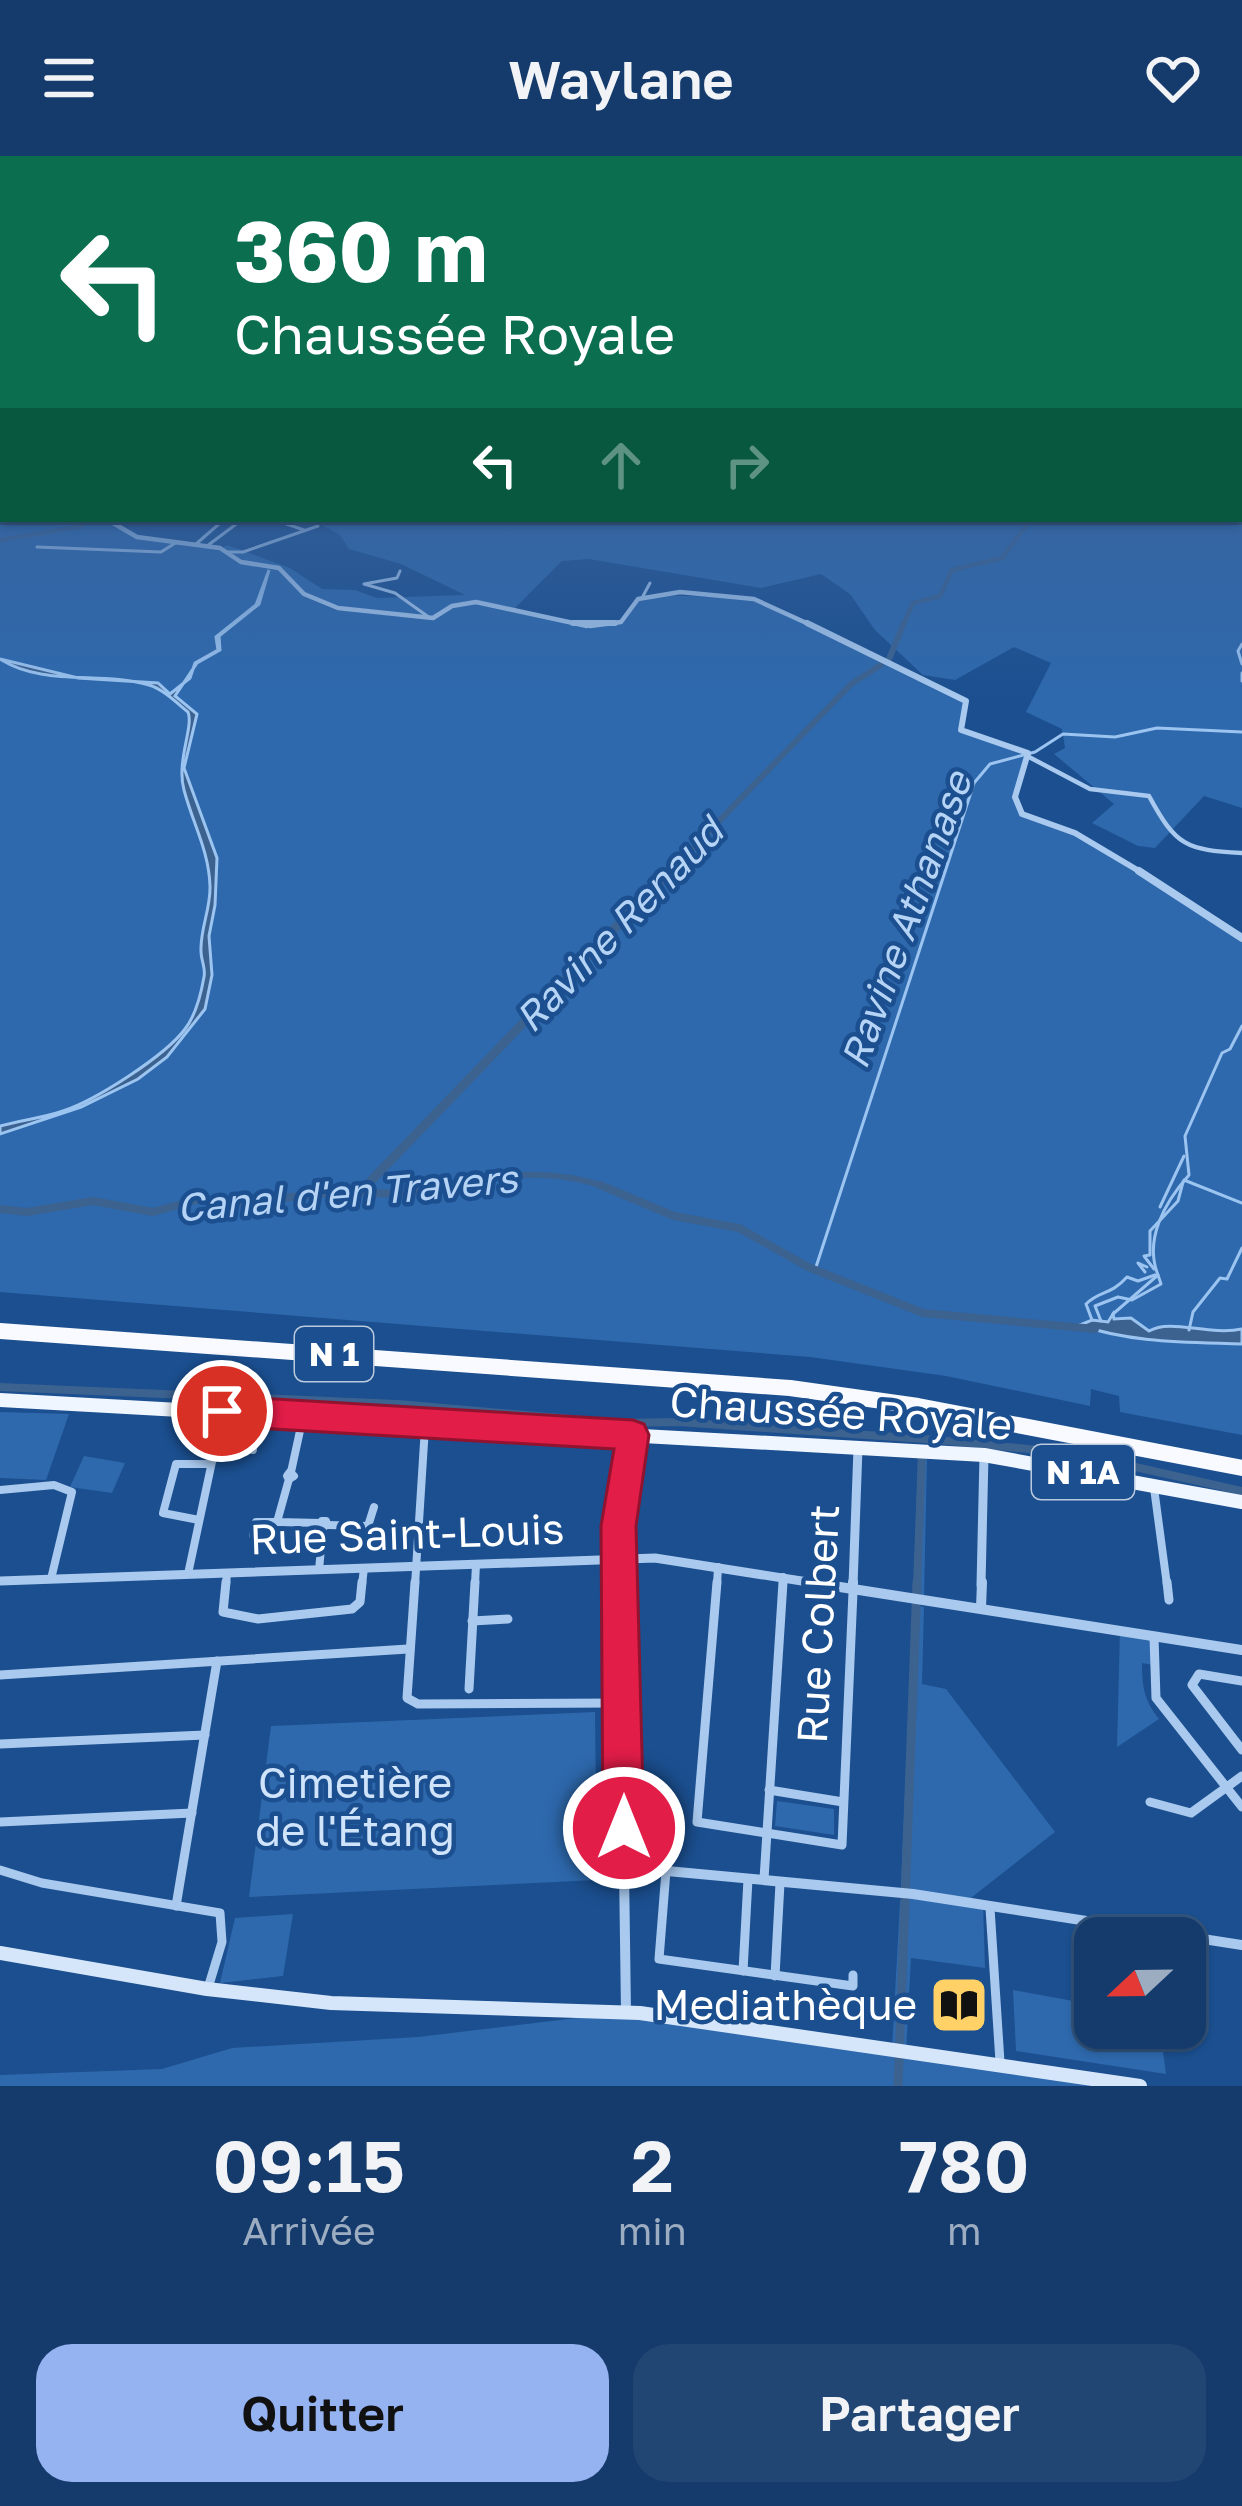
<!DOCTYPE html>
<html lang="fr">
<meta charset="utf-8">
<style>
body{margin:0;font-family:"Golos Text",sans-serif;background:#214673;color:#f1f3f6;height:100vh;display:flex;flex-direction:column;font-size:45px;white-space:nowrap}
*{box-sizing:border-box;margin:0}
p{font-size:39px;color:#9dadc1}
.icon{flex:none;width:66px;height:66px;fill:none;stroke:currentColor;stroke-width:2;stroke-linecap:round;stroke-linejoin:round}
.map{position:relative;height:1930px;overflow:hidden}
.panel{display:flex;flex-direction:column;background:#143b6b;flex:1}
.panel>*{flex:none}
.guide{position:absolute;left:0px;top:0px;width:1242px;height:366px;box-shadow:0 3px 9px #0004,0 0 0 3px #33557e;background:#0b6e4f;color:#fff;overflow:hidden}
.needle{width:78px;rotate:248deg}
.controls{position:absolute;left:1074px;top:1761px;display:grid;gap:24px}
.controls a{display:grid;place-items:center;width:132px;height:132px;border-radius:24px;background:#143b6b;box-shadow:0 3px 9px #0004,0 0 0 3px #33557e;font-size:60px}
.pin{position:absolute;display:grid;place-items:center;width:102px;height:102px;color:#fff;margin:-51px;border:6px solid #fff;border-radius:50%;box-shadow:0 3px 12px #0007}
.me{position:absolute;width:132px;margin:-66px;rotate:0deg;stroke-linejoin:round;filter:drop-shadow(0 0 9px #0008)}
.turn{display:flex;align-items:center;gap:42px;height:252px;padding:0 36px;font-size:54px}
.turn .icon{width:156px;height:156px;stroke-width:2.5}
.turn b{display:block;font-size:84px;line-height:102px}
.lanes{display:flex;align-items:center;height:114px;padding:0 36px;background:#0003;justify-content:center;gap:60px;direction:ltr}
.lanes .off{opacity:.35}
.eta{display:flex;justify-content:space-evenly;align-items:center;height:204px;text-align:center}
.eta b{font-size:72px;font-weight:600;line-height:84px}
.action{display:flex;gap:24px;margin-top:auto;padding:24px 36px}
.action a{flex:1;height:138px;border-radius:36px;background:#95b2f1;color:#111;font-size:48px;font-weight:600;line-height:138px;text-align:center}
.action a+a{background:#214673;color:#f1f3f6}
header{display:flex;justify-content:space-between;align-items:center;height:156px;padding:0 36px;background:#143b6b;font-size:54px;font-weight:600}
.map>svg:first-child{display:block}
</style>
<header><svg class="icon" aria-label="menu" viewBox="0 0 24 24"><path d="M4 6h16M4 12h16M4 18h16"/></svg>Waylane<svg class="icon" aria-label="heart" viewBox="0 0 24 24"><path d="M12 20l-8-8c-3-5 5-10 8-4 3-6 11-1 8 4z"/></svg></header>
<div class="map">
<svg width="1242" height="1930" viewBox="0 0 1242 1930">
<rect width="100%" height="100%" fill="#1b4f8f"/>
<g fill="#2e69ad">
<polygon points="0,352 3,363 106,363 137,381 221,393 227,389 290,412 322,433 355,434 377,442 465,439 401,408 349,393 340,379 311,363 1225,363 1228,369 1242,369 1242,652 1204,640 1155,692 1138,690 1092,667 1114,648 1054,598 1065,592 1062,573 1026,556 1051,507 1014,491 955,524 923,519 875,474 850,438 821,418 761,432 589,403 562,405 513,454 588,470 621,466 634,446 653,439 753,442 966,545 959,572 1028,597 1015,641 1022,658 1065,673 1242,782 1242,1279 1120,1256 1119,1240 1091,1233 1090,1250 946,1220 810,1201 0,1136"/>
<polygon points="0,1256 69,1258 46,1324 0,1322"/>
<polygon points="84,1300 125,1307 112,1337 70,1331"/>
<polygon points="918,1300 927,1301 924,1442 919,1436 914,1438"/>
<polygon points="913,1449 924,1451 922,1528 946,1533 1055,1676 967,1745 983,1748 985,1812 911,1802 906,1896 1140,1930 0,1930 0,1919 162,1913 232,1892 418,1881 626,1856 892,1894 900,1745 907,1745 907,1730 901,1728"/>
<path d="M 1120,1474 L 1154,1480 L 1153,1509 L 1142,1507 C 1142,1530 1144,1544 1159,1563 L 1117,1591 Z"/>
<polygon points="595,1556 597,1724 249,1741 271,1570"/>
<polygon points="777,1645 834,1653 834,1679 775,1670"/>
<polygon points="293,1758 283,1820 220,1827 235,1762"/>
<polygon points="1013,1834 1095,1849 1095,1872 1160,1872 1166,1918 1016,1895"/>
</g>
<g fill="#3c6290" stroke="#9cc4f0" stroke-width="3">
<path d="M 269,414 L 259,448 L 219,480 L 220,494 L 197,507 L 175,540 L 197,558 L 184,612 L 217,702 L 215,749 L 209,780 L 212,819 L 205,853 L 167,901 L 138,923 L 81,951 L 0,978 L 0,970 C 21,964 43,962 63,955 C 96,944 165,900 185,873 C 196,859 201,838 204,821 C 206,812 201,805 201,795 C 200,773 211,752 210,730 C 209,695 193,668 184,634 C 176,605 194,571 188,556 C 177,547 163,533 149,529 C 101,515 44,531 0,503 L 78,522 L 158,527 L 170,538 L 190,522 L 195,507 L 218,494 L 216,481 L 256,449 Z"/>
<path d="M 1113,1158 L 1114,1163 L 1131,1162 L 1149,1175 C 1171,1162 1208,1180 1242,1173 L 1242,1188 C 1189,1186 1130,1187 1080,1169 L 1092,1164 L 1108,1166 Z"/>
</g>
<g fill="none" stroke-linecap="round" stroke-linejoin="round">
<g stroke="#9cc4f0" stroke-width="3">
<polyline points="1242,488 1238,495 1242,508"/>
<polyline points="1242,517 1242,525"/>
<polyline points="1184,1024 1242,1047"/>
<polyline points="1160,1051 1184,1000"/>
<polyline points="1154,1113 1144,1100 1150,1099 1150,1075 1178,1045 1183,1026"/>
<polyline points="815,1114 974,627 990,608 1035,596 1063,578 1115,581 1157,572 1242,576"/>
<polyline points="1145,1116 1138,1107 1147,1111"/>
<path d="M 1113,1158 L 1158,1119 C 1144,1084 1164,1047 1189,1019 L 1185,980 L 1222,897 L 1230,893 L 1242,870"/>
<path d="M 1092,1164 L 1086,1148 C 1100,1134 1110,1140 1127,1121 L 1138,1125 L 1155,1119"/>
<polyline points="1101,1165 1095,1150 1118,1141 1132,1144 1161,1128 1158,1119"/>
<polyline points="1189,1174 1193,1156 1220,1122 1227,1123 1242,1092"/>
</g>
<path stroke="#3c6290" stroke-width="6" d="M 432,1032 C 483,1018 556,1011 607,1032"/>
<g stroke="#3c6290" stroke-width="8">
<polyline points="600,1029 674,1060 739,1072 808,1111 923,1157 1095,1173"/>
<polyline points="0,1053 27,1056 93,1045 153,1056 200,1043 241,1047 334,1036 409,1038 443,1029"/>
<polyline points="0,1231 398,1248 618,1267 678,1266 939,1284 1078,1298 1242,1335"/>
<polyline points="917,1429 922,1298"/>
</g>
<polyline stroke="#3c6290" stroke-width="9" points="898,1930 917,1426"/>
<g stroke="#3c6290" stroke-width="4.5">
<polyline points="0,384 79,371 94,363"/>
<polyline points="903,470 913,447 940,440 952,414 1002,402 1031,363"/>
</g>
<g stroke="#3c6290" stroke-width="6">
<polyline points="889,503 904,467"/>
<polyline points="668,718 851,528 881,509"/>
</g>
<polyline stroke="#3c6290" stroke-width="9" points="364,1032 670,715"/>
<polyline stroke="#3c6290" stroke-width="10" points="361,1035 367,1029"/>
<g stroke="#a9c9ee" stroke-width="3">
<polyline points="275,364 304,374"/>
<polyline points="196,388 219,368"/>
<polyline points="207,390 239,366"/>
<polyline points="37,391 161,396 177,386"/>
<polyline points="228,396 243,396 318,370"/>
<polyline points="400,415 397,422 364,428 395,437 430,462"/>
<polyline points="643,440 650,427"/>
</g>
<path stroke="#a9c9ee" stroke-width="4.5" d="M 1029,601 L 1090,633 L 1149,640 C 1176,690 1186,694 1242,697"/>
<g stroke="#a9c9ee" stroke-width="8">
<polyline points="216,1286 253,1294"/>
<polygon points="290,1316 294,1320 289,1323 287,1320"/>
<polyline points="291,1316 303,1261"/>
<polyline points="289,1323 277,1366 321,1367"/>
<polyline points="1154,1332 1167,1429"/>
<polyline points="0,1334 54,1329 72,1336 51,1423"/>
<polyline points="199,1364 163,1357 176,1308 210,1308"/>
<polygon points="322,1365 326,1365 327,1369 322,1371"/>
<polyline points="327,1369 368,1370 374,1351"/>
<polyline points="253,1379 256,1366 277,1366"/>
<polyline points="319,1414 323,1371"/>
<polyline points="188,1418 222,1259"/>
<polyline points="226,1429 227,1417"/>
<polyline points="362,1429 364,1412"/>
<polyline points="415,1429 425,1271"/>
<polyline points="475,1429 476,1408"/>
<polyline points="717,1429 718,1411"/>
<polyline points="783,1429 783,1421"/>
</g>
<g stroke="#a9c9ee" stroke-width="9">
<polyline points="226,1426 223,1456 258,1463 352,1453 360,1446 362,1426"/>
<polyline points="415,1426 407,1542 418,1548 623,1547"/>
<polyline points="717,1426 697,1666 842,1689 853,1436"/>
<polyline points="1167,1426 1169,1444"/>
<polyline points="472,1465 508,1463"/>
<polyline points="1154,1481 1156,1542 1242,1651"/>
<polyline points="0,1519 408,1493"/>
<polyline points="1242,1525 1199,1518 1192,1529 1242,1594"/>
<polyline points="469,1533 475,1426"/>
<polyline points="0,1588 205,1579"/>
<polyline points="769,1634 843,1646"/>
<polyline points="1150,1646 1191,1657 1242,1620"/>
<polyline points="0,1666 192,1657"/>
<polyline points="0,1714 42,1727 220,1757 222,1786 208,1832"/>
<polyline points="666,1715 659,1803 853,1830 853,1819"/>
<polyline points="764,1723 783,1426"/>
<polyline points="176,1750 217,1505"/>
<polyline points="990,1752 1000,1906"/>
<polyline points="743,1815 748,1723"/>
<polyline points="775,1820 780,1727"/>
</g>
<g stroke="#a9c9ee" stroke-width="4.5">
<polyline points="47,363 82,363"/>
<polyline points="106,363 137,381 220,392 241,406 279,412 304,438 338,452 433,462 452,450 476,446 587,470"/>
<polyline points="590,470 621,466 638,443 680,436 754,443 813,470"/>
</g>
<g stroke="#a9c9ee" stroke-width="6">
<polyline points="573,467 615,467"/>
<polyline points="807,467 966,545 961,574 1028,597 1015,641 1022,658 1075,677 1144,718"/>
</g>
<polyline stroke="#a9c9ee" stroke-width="8" points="1139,715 1242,782"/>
<g stroke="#a9c9ee" stroke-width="9">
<polyline points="0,1425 655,1402 827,1429"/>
<polyline points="620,1429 619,1370 633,1279"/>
<polyline points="853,1429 858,1292"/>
<polyline points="981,1429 984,1299"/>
</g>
<g stroke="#a9c9ee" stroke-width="10">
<polyline points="620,1426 626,1856"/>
<polyline points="808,1426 1242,1494"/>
<polyline points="853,1432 853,1426"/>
<polyline points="981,1452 982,1426"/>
<polyline points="624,1711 913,1738 1242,1789"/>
</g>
<polyline stroke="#d6e6fa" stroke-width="14" points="0,1797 207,1833 331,1847 640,1857 1140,1930"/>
<polyline stroke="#f0f6ff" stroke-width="14" points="0,1244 984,1299 1242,1346"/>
<polyline stroke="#f8faff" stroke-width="16" points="0,1175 790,1232 918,1250 1242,1312"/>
</g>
<linearGradient id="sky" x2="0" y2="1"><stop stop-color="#0f2b4f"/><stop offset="0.5" stop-color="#39639b"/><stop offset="1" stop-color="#39639b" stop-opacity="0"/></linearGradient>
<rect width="1242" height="542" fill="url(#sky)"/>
<polygon fill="#e11d48" stroke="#92132f" stroke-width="3" points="222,1240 633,1264 644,1268 649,1279 636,1370 644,1672 638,1686 624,1692 609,1686 603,1672 601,1370 614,1293 222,1270 211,1265 206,1255 211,1245"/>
<defs>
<symbol id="library-square" viewBox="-11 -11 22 22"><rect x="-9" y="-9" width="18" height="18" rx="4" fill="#ffd166" stroke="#1b4f8f"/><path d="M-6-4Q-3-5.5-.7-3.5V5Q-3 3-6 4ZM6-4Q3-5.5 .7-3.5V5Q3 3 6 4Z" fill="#111"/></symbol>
</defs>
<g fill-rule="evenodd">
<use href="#library-square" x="926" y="1816" width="66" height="66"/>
</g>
<g text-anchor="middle" stroke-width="9" stroke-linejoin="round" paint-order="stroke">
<g fill="#1b4f8f" stroke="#bbcadd" stroke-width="3">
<rect x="295" y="1171" width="78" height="54" rx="9"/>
<rect x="1032" y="1289" width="102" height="54" rx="9"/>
</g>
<g font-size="33" font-weight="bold" fill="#fff">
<text x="334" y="1210">N 1</text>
<text x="1083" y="1328">N 1A</text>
</g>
<g font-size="39" font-style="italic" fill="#b5d3f5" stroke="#1b4f8f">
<text transform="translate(906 764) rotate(-70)" y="14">Ravine Athanase</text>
<text transform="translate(619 769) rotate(-46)" y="14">Ravine Renaud</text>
<text transform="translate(347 1037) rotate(-5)" y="14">Canal d'en Travers</text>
</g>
<g font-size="42" fill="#fff" stroke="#1b4f8f">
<text transform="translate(841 1257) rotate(4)" y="15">Chaussée Royale</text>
<text transform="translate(407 1378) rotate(-2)" y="15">Rue Saint-Louis</text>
<text transform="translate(818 1468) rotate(-87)" y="15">Rue Colbert</text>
</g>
<g font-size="42" fill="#cfe3fa" stroke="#1b4f8f">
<text x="355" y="1642">Cimetière<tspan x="355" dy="48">de l'Étang</tspan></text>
</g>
<g font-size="42" fill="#fff" stroke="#1b4f8f" text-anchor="end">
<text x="917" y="1864">Mediathèque</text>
</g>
</g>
</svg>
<div class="controls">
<a><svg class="needle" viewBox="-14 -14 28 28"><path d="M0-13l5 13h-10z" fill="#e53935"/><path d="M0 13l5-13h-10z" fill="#9dadc1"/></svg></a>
</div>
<div class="pin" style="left:222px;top:1255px;background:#d93025"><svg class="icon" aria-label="arrive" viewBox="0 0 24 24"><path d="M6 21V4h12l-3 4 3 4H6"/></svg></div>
<svg class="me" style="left:624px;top:1672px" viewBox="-20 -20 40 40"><circle r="17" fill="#e11d48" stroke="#fff" stroke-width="3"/><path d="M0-11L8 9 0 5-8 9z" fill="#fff"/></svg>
<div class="guide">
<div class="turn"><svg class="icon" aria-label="left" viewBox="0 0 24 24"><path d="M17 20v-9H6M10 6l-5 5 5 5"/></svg><div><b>360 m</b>Chaussée Royale</div></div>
<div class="lanes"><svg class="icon" aria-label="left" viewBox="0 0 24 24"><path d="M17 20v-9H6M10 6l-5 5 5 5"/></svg><svg class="icon off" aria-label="ahead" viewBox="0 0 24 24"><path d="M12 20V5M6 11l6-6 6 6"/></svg><svg class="icon off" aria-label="right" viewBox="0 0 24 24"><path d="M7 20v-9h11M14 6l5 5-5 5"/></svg></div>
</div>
</div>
<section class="panel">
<div class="eta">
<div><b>09:15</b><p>Arrivée</p></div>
<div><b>2</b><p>min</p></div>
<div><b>780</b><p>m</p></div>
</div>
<div class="action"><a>Quitter</a><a>Partager</a></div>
</section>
